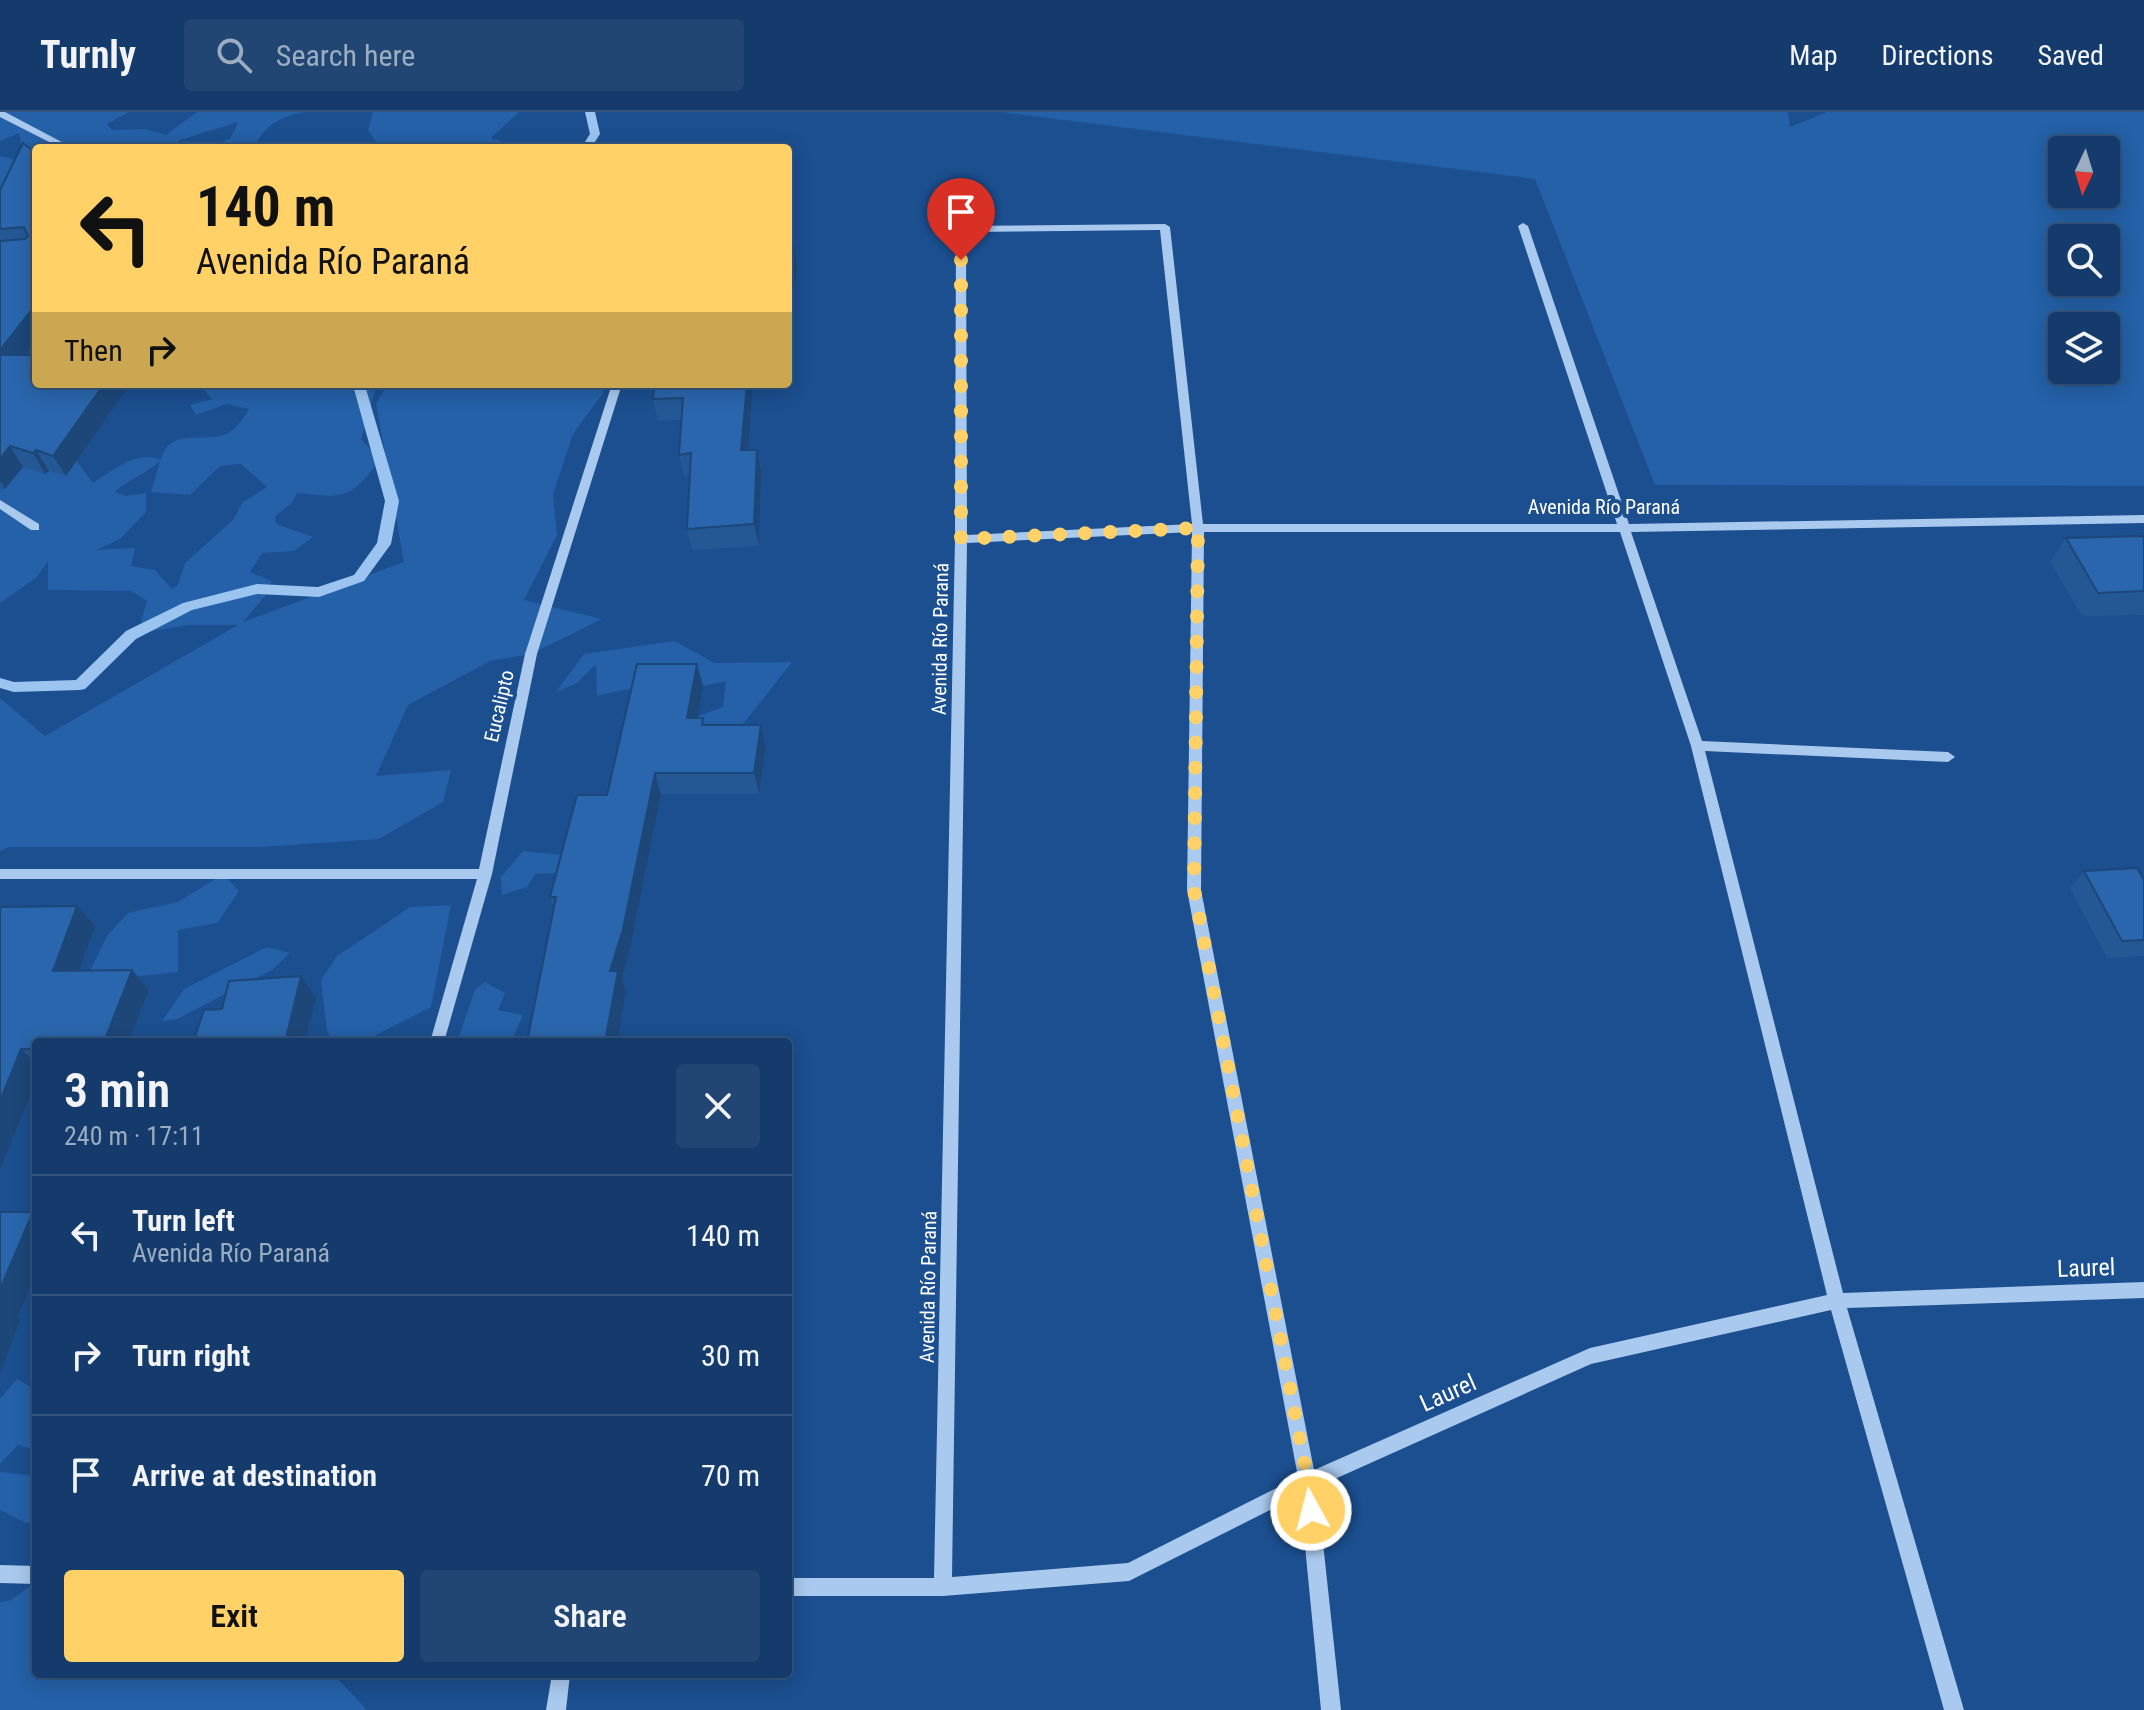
<!DOCTYPE html>
<meta charset="utf-8">
<style>
body{margin:0;font-family:"Roboto Condensed",sans-serif;background:#214673;color:#f1f3f6;height:100vh;display:flex;flex-direction:column;font-size:30px;white-space:nowrap}
*{box-sizing:border-box;margin:0}
p{font-size:26px;color:#9dadc1}
.icon{flex:none;width:44px;height:44px;fill:none;stroke:currentColor;stroke-width:2;stroke-linecap:round;stroke-linejoin:round}
.map{position:relative;flex:1;overflow:hidden}
.sheet{position:absolute;left:32px;top:926px;width:760px;height:640px;display:flex;flex-direction:column;background:#143b6b;border-radius:8px;box-shadow:0 4px 20px #0003,0 0 0 2px #33557e}
.sheet>*{flex:none}
.hud{position:absolute;left:32px;top:32px;width:760px;height:244px;border-radius:8px;box-shadow:0 4px 20px #0003,0 0 0 2px #33557e;background:#ffd166;color:#111;overflow:hidden}
.needle{width:52px;rotate:184deg}
.buttons{position:absolute;left:2048px;top:24px;display:grid;gap:16px}
.buttons a{display:grid;place-items:center;width:72px;height:72px;border-radius:8px;background:#143b6b;box-shadow:0 4px 20px #0003,0 0 0 2px #33557e;font-size:40px}
.pin{position:absolute;display:grid;place-items:center;width:68px;height:68px;color:#fff;margin:-82px -34px;border-radius:50% 50% 50% 0;rotate:-45deg;box-shadow:0 0 8px #0007}
.pin .icon{rotate:45deg}
.me{position:absolute;width:88px;margin:-44px;rotate:353deg;stroke-linejoin:round;filter:drop-shadow(0 0 6px #0008)}
.turn{display:flex;align-items:center;gap:28px;height:168px;padding:0 32px;font-size:36px}
.turn .icon{width:104px;height:104px;stroke-width:2.5}
.turn b{display:block;font-size:56px;line-height:68px}
.then{display:flex;align-items:center;height:76px;padding:0 32px;background:#0003;gap:16px;font-size:30px}
.round{display:grid;place-items:center;flex:none;width:84px;height:84px;border-radius:8px;background:#214673}
.head{display:flex;align-items:center;justify-content:space-between;height:136px;padding:0 32px}
h1{font-size:48px;font-weight:600;line-height:60px}
.cta{display:flex;gap:16px;margin-top:auto;padding:16px 32px}
.cta a{flex:1;height:92px;border-radius:8px;background:#ffd166;color:#111;font-size:32px;font-weight:600;line-height:92px;text-align:center}
.cta a+a{background:#214673;color:#f1f3f6}
ul{padding:0;list-style:none}
li{display:flex;align-items:center;gap:24px;height:120px;padding:0 32px;border-top:2px solid #33557e}
li div{flex:1}
li b{display:block;font-size:30px}
li em{font-style:normal}
header{display:flex;align-items:center;gap:48px;box-sizing:border-box;height:112px;padding:0 40px;background:#143b6b;border-bottom:2px solid #33557e}
header strong{font-size:38px}
nav{display:flex;gap:44px;margin-inline-start:auto;font-size:28px}
.search{width:560px;height:72px;background:#214673;display:flex;align-items:center;gap:20px;box-sizing:border-box;padding:0 28px;border-radius:8px;color:#9dadc1;font-size:30px}
.map>svg:first-child{display:block}
</style>
<header>
<strong>Turnly</strong>
<div class="search"><svg class="icon" aria-label="search" viewBox="0 0 24 24"><circle cx="10" cy="10" r="6"/><path d="M15 15l6 6"/></svg>Search here</div>
<nav><a>Map</a><a>Directions</a><a>Saved</a></nav>
</header>
<div class="map">
<svg width="2144" height="1598" viewBox="0 0 2144 1598">
<rect width="100%" height="100%" fill="#1b4f8f"/>
<g fill="#2461a8" fill-rule="evenodd">
<path d="M 0,0 L 129,0 L 107,12 L 112,18 L 144,17 L 166,23 L 197,0 L 304,0 C 278,6 266,12 254,36 L 204,36 L 230,27 L 238,10 L 180,28 L 172,36 L 36,36 L 36,67 L 0,85 L 0,44 L 16,48 C 23,39 22,32 19,21 L 0,29 Z"/>
<polygon points="373,0 519,0 491,26 517,36 373,36 378,33 368,18"/>
<path d="M 1000,0 L 1788,0 L 1790,15 L 1827,0 L 2144,0 L 2144,374 L 1655,373 L 1535,67 ZM 2062,38 L 2106,38 L 2106,82 L 2062,82 ZM 2062,126 L 2106,126 L 2106,170 L 2062,170 ZM 2062,214 L 2106,214 L 2106,258 L 2062,258 Z"/>
<path d="M 189,272 L 366,272 L 375,279 L 361,327 L 380,348 C 349,388 346,386 297,381 L 291,392 L 275,404 L 276,412 L 313,425 L 294,439 L 262,441 L 250,460 L 272,469 L 265,484 L 243,510 L 404,450 L 376,291 L 388,272 L 604,272 L 603,281 L 573,322 L 553,382 L 557,423 L 524,488 L 602,507 L 531,542 L 490,549 L 408,593 L 376,664 L 451,658 L 443,690 L 379,727 L 262,735 L 9,735 L 0,739 L 0,586 L 45,624 L 238,513 L 188,513 L 146,520 L 141,509 L 147,489 L 132,479 L 48,478 L 48,449 L 36,466 L 0,491 L 0,371 L 24,355 L 44,354 L 75,347 L 93,371 C 111,359 139,337 161,348 C 170,313 205,333 228,321 C 237,316 244,306 249,297 L 226,292 L 196,303 L 190,293 L 212,287 L 202,276 ZM 160,349 L 151,380 L 190,383 L 220,354 L 241,352 L 267,375 L 243,390 L 233,408 L 185,451 L 178,473 L 172,477 L 155,458 L 131,454 L 135,436 L 96,438 L 120,427 L 146,400 L 146,381 L 126,384 L 115,380 C 129,367 146,362 160,349 Z"/>
<polygon points="674,529 715,551 792,550 744,611 695,620 680,611 723,595 726,569 703,574 642,574 597,584 596,552 577,571 556,580 584,542"/>
<polygon points="523,739 574,744 559,761 535,762 527,775 502,783 501,765"/>
<polygon points="223,762 239,779 217,811 178,818 178,860 123,866 88,863 107,824 128,801 178,790"/>
<polygon points="451,793 431,895 362,930 334,930 327,919 321,868 337,844 410,795"/>
<polygon points="267,835 290,841 272,858 177,907 162,909 184,877"/>
<polygon points="485,870 505,881 498,898 523,903 513,926 457,930 475,878"/>
<polygon points="17,1267 36,1278 36,1338 18,1333 0,1352 0,1287"/>
<polygon points="0,1360 36,1364 36,1410 26,1411 0,1398"/>
<polygon points="36,1470 36,1562 333,1562 367,1598 0,1598 0,1490 11,1488"/>
</g>
<g fill="none" stroke-linecap="round" stroke-linejoin="round">
<g fill="#9cc4f0" fill-rule="evenodd">
<polygon points="585,0 595,0 600,22 591,36 581,36 590,22"/>
<polygon points="358,272 370,272 366,277 399,389 391,432 364,469 319,485 257,482 192,498 136,527 85,577 80,578 14,580 0,576 0,566 14,570 76,568 126,519 183,491 257,472 318,475 354,463 377,431 385,389 354,277"/>
</g>
<g fill="#a9c9ee" fill-rule="evenodd">
<polygon points="0,0 5,0 73,36 61,36 0,5"/>
<path d="M 1165,112 L 1170,115 L 1203,412 L 1617,412 L 1518,114 L 1523,111 L 1528,114 L 1629,412 L 2144,403 L 2144,411 L 1631,420 L 1702,629 L 1948,640 L 1955,645 L 1948,650 L 1705,639 L 1843,1181 L 2144,1170 L 2144,1186 L 1847,1196 L 1964,1598 L 1944,1598 L 1831,1198 L 1591,1252 L 1317,1375 L 1341,1598 L 1321,1598 L 1300,1383 L 1129,1469 L 943,1484 L 788,1484 L 788,1466 L 934,1466 L 955,427 L 956,117 L 961,114 ZM 1160,118 L 1192,412 L 967,423 L 966,120 ZM 1192,420 L 1187,778 L 1298,1365 L 1128,1451 L 952,1465 L 967,431 ZM 1204,420 L 1620,420 L 1691,634 L 1827,1183 L 1590,1236 L 1314,1358 L 1201,778 Z"/>
<polygon points="612,272 622,272 537,542 492,762 444,930 430,930 477,767 0,767 0,757 479,757 525,542"/>
<polygon points="0,388 39,412 39,418 31,418 0,397"/>
<polygon points="0,1453 36,1454 36,1472 0,1471"/>
<polygon points="552,1562 570,1562 566,1598 546,1598"/>
</g>
</g>
<g fill="#245895">
<polygon points="36,41 24,243 66,364 49,359 45,362 23,355 5,377 0,377 0,78"/>
<polygon points="634,272 770,272 769,274 753,275 747,338 761,360 759,434 692,438 687,417 690,364 684,365 679,343 681,308 658,309 653,287 655,275 635,275"/>
<polygon points="2144,424 2144,503 2082,504 2050,450 2066,426"/>
<polygon points="703,574 697,606 705,613 761,613 766,635 759,682 661,682 630,837 622,868 626,879 554,795 550,785"/>
<polygon points="2084,759 2144,768 2144,844 2107,846 2070,776"/>
<polygon points="0,795 95,814 79,859 132,858 149,878 129,930 36,930 36,970 0,1058"/>
</g>
<g fill="#1d4779">
<polygon points="794,134 797,156 788,221 788,174"/>
<polygon points="36,192 36,228 9,263 0,249 0,238"/>
<polygon points="104,272 130,272 66,364 53,344"/>
<polygon points="747,272 752,272 753,275 746,360 741,338"/>
<polygon points="10,334 23,355 5,377 0,369 0,347"/>
<polygon points="36,338 49,359 45,362 33,341"/>
<polygon points="757,338 761,360 759,434 754,412"/>
<polygon points="697,552 703,574 694,628 687,606"/>
<polygon points="761,613 766,635 759,682 754,661"/>
<polygon points="655,661 661,682 630,837 622,868 626,879 617,930 605,930 610,859"/>
<polygon points="77,794 95,814 72,880 53,859"/>
<polygon points="132,858 149,878 129,930 104,930"/>
<polygon points="301,864 316,886 305,930 285,930"/>
<polygon points="21,937 36,951 36,970 0,1058 0,989"/>
<polygon points="33,1100 36,1102 36,1161 17,1206 20,1208 0,1262 0,1177"/>
</g>
<g fill="#2a66ad" stroke="#1d4779" stroke-width="2">
<polygon points="23,31 36,41 36,192 0,238 0,129 25,127 28,124 24,115 0,117 0,78"/>
<polygon points="788,134 794,134 788,174"/>
<polygon points="0,243 36,243 36,272 104,272 53,344 36,338 33,341 10,334 0,347"/>
<polygon points="655,272 747,272 741,338 757,338 754,412 687,417 691,341 679,343 683,286 653,287"/>
<polygon points="2144,424 2144,479 2098,481 2066,426"/>
<polygon points="637,552 697,552 687,606 703,606 702,613 761,613 754,661 655,661 623,817 610,859 618,859 605,930 527,930 556,785 550,785 577,683 607,683"/>
<polygon points="2137,756 2144,768 2144,828 2122,829 2084,759"/>
<polygon points="77,794 53,859 132,858 104,930 36,930 36,937 21,937 0,989 0,795"/>
<polygon points="301,864 285,930 193,930 204,898 222,897 229,869"/>
<polygon points="0,1100 33,1100 0,1177"/>
</g>
<g fill="none" stroke-linecap="round" stroke-linejoin="round">
<polyline stroke="#ffd166" stroke-width="14" stroke-dasharray="0 25.2" points="961,148 961,427 1198,416 1194,778 1308,1370 1311,1398"/>
</g>
<g text-anchor="middle" stroke-width="8" stroke-linejoin="round" paint-order="stroke">
<g font-size="20" fill="#fff" stroke="#1b4f8f">
<text x="1604" y="402">Avenida Río Paraná</text>
<text transform="translate(940 527) rotate(-89)" y="7">Avenida Río Paraná</text>
<text transform="translate(499 594) rotate(-77)" y="7">Eucalipto</text>
<text transform="translate(928 1175) rotate(-89)" y="7">Avenida Río Paraná</text>
</g>
<g font-size="24" fill="#fff" stroke="#1b4f8f">
<text transform="translate(2086 1156) rotate(-2)" y="8">Laurel</text>
<text transform="translate(1448 1281) rotate(-24)" y="8">Laurel</text>
</g>
</g>
</svg>
<div class="buttons">
<a><svg class="needle" viewBox="-14 -14 28 28"><path d="M0-13l5 13h-10z" fill="#e53935"/><path d="M0 13l5-13h-10z" fill="#9dadc1"/></svg></a>
<a><svg class="icon" aria-label="search" viewBox="0 0 24 24"><circle cx="10" cy="10" r="6"/><path d="M15 15l6 6"/></svg></a>
<a><svg class="icon" aria-label="layers" viewBox="0 0 24 24"><path d="M12 4l9 5-9 5-9-5zM3 14l9 5 9-5"/></svg></a>
</div>
<div class="pin" style="left:961px;top:148px;background:#d93025"><svg class="icon" aria-label="arrive" viewBox="0 0 24 24"><path d="M6 21V4h12l-3 4 3 4H6"/></svg></div>
<svg class="me" style="left:1311px;top:1398px" viewBox="-20 -20 40 40"><circle r="17" fill="#ffd166" stroke="#fff" stroke-width="3"/><path d="M0-11L8 9 0 5-8 9z" fill="#fff"/></svg>
<div class="hud">
<div class="turn"><svg class="icon" aria-label="left" viewBox="0 0 24 24"><path d="M17 20v-9H6M10 6l-5 5 5 5"/></svg><div><b>140 m</b>Avenida Río Paraná</div></div>
<div class="then">Then<svg class="icon" aria-label="right" viewBox="0 0 24 24"><path d="M7 20v-9h11M14 6l5 5-5 5"/></svg></div>
</div>
<section class="sheet">
<div class="head"><div><h1>3 min</h1><p>240 m · 17:11</p></div><a class="round"><svg class="icon" aria-label="close" viewBox="0 0 24 24"><path d="M6 6l12 12M18 6L6 18"/></svg></a></div>
<ul>
<li><svg class="icon" aria-label="left" viewBox="0 0 24 24"><path d="M17 20v-9H6M10 6l-5 5 5 5"/></svg><div><b>Turn left</b><p>Avenida Río Paraná</p></div><em>140 m</em></li>
<li><svg class="icon" aria-label="right" viewBox="0 0 24 24"><path d="M7 20v-9h11M14 6l5 5-5 5"/></svg><div><b>Turn right</b></div><em>30 m</em></li>
<li><svg class="icon" aria-label="arrive" viewBox="0 0 24 24"><path d="M6 21V4h12l-3 4 3 4H6"/></svg><div><b>Arrive at destination</b></div><em>70 m</em></li>
</ul>
<div class="cta"><a>Exit</a><a>Share</a></div>
</section>
</div>
